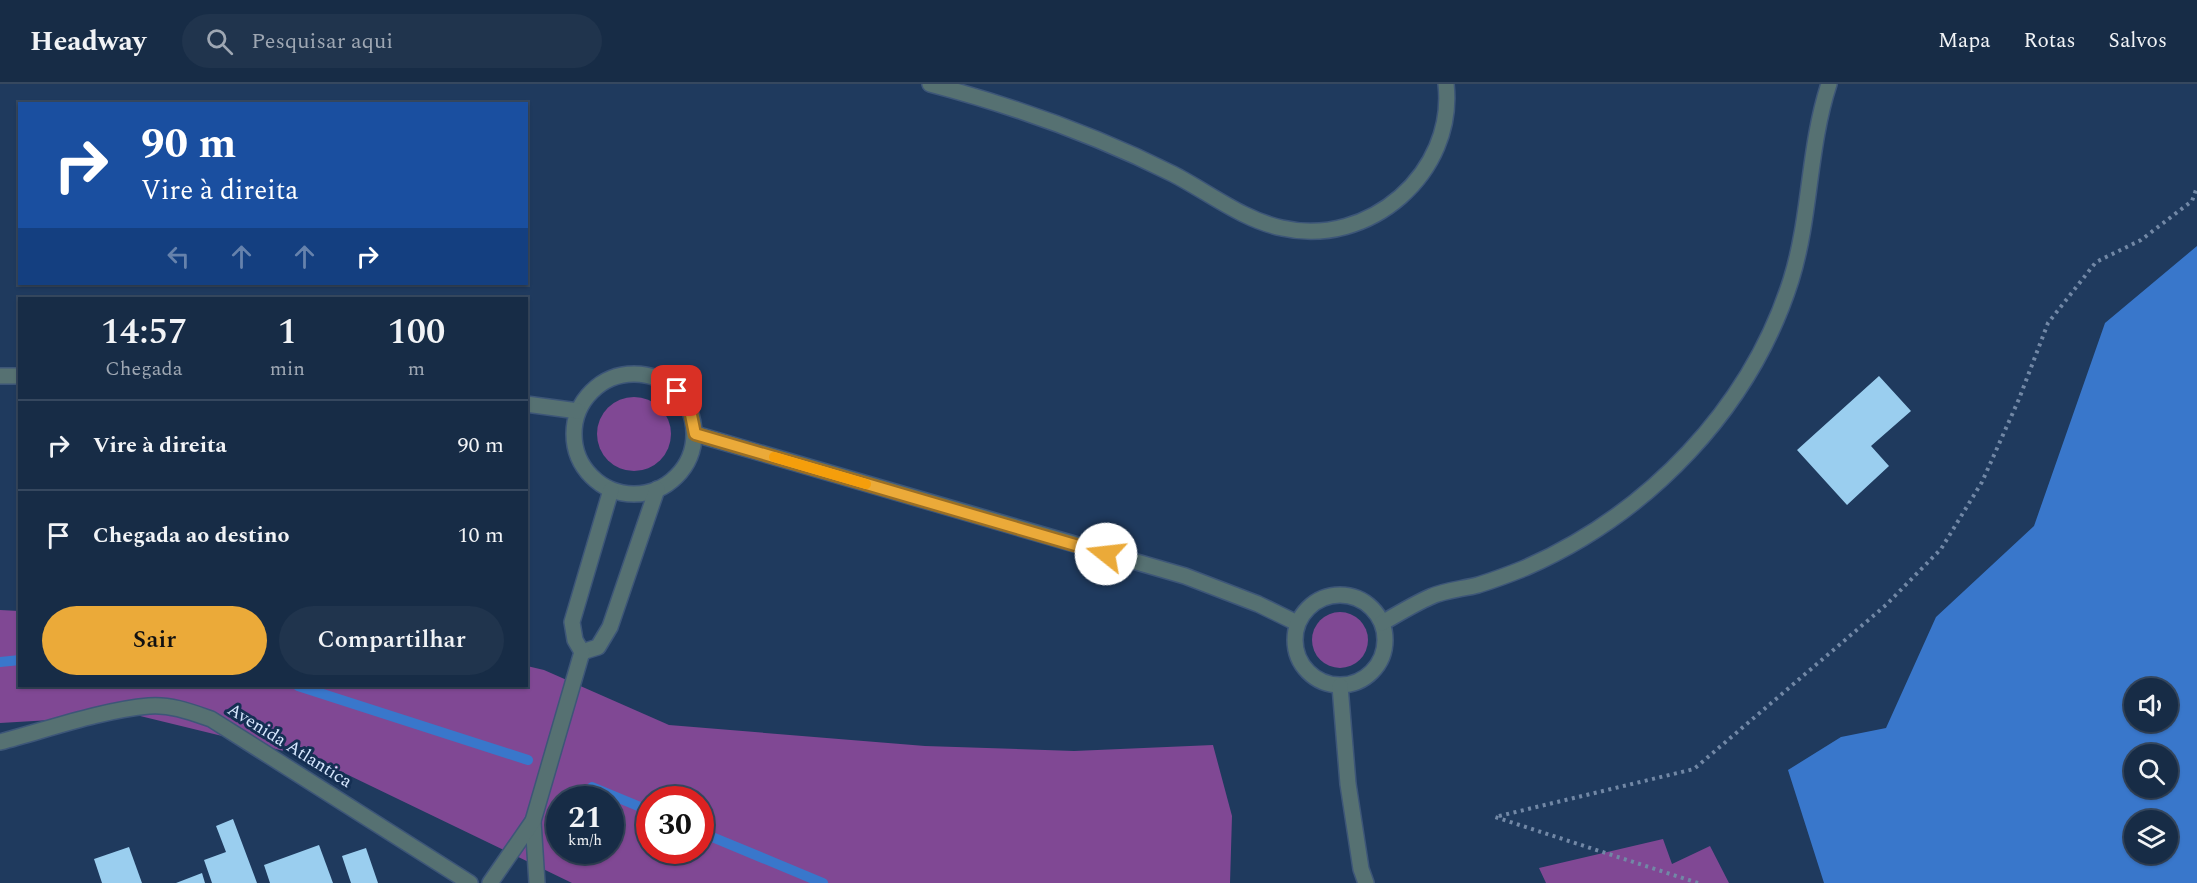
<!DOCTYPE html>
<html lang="pt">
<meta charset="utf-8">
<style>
body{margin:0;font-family:Spectral,serif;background:#20344d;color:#f1f3f6;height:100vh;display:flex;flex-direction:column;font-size:22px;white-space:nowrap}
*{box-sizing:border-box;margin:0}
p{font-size:20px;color:#9ea7b3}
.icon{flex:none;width:33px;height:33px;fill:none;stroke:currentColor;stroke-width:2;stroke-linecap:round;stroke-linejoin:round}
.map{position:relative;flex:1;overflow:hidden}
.side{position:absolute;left:18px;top:213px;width:510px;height:390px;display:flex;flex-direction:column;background:#172c46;border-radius:0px;box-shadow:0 2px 4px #0004,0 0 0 2px #36485f}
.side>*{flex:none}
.top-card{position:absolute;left:18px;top:18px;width:510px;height:183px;border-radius:0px;box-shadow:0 2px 4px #0004,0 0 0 2px #36485f;background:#1a4fa0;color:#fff;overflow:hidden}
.controls{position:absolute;left:2124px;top:594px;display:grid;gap:12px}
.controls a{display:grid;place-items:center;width:54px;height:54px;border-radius:50%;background:#172c46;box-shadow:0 2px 4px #0004,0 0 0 2px #36485f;font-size:30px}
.speed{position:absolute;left:546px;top:702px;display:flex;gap:12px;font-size:30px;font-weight:700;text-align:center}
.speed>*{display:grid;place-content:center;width:78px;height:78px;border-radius:50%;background:#172c46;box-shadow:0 2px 4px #0004,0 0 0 2px #36485f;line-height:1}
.speed small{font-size:15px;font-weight:400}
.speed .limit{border:9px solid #d22;background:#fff;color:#111}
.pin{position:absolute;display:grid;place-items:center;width:51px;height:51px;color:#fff;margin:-26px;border-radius:12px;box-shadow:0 3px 9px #0006}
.me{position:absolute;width:66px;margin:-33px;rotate:286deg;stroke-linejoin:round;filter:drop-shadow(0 0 4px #0008)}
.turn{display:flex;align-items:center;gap:21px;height:126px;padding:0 24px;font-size:27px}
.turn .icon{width:78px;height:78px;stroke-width:2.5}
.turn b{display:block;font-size:42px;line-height:51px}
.lanes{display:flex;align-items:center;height:57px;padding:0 24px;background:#0003;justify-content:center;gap:30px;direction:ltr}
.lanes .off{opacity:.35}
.eta{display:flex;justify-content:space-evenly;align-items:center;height:102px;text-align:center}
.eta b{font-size:36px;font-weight:600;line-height:42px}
.cta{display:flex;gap:12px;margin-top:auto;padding:12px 24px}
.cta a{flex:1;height:69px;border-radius:36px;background:#ebaa39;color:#111;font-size:24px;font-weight:600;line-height:69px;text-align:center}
.cta a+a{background:#20344d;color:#f1f3f6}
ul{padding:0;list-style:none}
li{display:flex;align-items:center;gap:18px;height:90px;padding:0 24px;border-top:2px solid #36485f}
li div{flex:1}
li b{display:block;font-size:22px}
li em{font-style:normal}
header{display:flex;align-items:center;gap:36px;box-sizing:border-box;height:84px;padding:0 30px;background:#172c46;border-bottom:2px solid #36485f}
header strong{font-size:28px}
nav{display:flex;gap:33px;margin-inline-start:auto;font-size:21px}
.search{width:420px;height:54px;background:#20344d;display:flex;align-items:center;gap:15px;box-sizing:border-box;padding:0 21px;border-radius:33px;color:#9ea7b3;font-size:22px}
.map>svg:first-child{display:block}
</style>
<header>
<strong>Headway</strong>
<div class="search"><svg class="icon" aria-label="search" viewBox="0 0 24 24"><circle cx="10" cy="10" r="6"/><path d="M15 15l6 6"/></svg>Pesquisar aqui</div>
<nav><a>Mapa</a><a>Rotas</a><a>Salvos</a></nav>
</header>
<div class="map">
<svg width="2197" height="799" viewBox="0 0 2197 799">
<rect width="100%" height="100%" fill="#1f3a5e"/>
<g fill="#804894" fill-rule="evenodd">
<circle cx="634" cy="350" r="37"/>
<path d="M 0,526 L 19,527 L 20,602 L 526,602 L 527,582 L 544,586 L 669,641 L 925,662 L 1074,667 L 1213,661 L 1232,732 L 1230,799 L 572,799 L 313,674 L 136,631 L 0,639 ZM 560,716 L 610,716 L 610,766 L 560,766 ZM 650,716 L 700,716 L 700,766 L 650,766 Z"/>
<circle cx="1340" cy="556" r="28"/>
<polygon points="1663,755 1672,780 1710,762 1729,799 1546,799 1539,784"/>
</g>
<path fill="#3977cb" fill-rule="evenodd" d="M 2197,162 L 2197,799 L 1824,799 L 1788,686 L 1841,653 L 1886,644 L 1936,533 L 2034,442 L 2105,239 ZM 2134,604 L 2168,604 L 2168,638 L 2134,638 ZM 2134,670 L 2168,670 L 2168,704 L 2134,704 ZM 2134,736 L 2168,736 L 2168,770 L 2134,770 Z"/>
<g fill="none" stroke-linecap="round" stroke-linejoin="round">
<g stroke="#3977cb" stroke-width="10">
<polyline points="0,578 20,576"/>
<polyline points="298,602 528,676"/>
<polyline points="592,703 650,727"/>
<polyline points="700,748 823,799"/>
</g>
</g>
<g fill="#9aceef">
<polygon points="1879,292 1911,327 1871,362 1889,382 1847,421 1797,366"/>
<polygon points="233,735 257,799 212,799 204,776 226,768 216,742"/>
<polygon points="319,761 333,799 270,799 264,781"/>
<polygon points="129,763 142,799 102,799 94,775"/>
<polygon points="366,764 378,799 351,799 342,772"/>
<polygon points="202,789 205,799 176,799"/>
</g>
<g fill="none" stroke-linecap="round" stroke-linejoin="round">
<defs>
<g id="minor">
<path d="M 930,0 C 1014,22 1095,51 1173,90 C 1208,108 1243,136 1282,144 C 1369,164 1456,89 1446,0"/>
<circle cx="634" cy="350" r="60"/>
<polyline points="0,292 20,292"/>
<polyline points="526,320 578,327"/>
<polyline points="695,350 1185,492 1258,520 1297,539"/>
<circle cx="1340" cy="556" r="45"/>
<path d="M 1382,539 C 1398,530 1414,520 1430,513 C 1445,506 1463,505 1478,501 C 1494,496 1510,490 1525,484 C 1648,430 1750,325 1791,196 C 1811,132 1808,64 1829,0"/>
<polyline points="582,568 598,563 610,543 657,405"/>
<polyline points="1340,602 1348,700 1361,785 1366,799"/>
<path d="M 0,658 C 46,646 102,626 149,622 C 170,620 191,628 211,635 L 470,799"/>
<polyline points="533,737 537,799"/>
<polyline points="490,799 533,737 582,568 575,556 572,538 611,406"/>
</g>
</defs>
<use href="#minor" stroke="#3d5678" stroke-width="18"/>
<polyline stroke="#7288a6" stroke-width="4" stroke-dasharray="3 4.5" stroke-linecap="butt" points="1698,799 1495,733 1694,685 1886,521 1941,465 1982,398 2019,315 2048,239 2096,178 2141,156 2192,117 2197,103"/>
<use href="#minor" stroke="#567172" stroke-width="15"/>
</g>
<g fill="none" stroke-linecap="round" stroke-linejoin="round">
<defs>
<polyline id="route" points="677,307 690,326 695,350 1106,470"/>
</defs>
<use href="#route" stroke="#996e25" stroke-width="15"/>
<use href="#route" stroke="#ebaa39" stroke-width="10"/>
<polyline stroke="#f59e0b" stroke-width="10" points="774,373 866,400"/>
</g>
<g text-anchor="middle" stroke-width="6" stroke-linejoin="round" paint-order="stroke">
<g font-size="18" fill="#d8e8ff" stroke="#152f53">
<text transform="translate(290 661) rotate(32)" y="6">Avenida Atlantica</text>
</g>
</g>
</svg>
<div class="controls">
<a><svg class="icon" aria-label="sound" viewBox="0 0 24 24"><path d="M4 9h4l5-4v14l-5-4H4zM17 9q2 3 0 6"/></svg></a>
<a><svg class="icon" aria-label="search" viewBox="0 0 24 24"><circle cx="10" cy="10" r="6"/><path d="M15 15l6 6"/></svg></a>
<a><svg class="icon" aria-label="layers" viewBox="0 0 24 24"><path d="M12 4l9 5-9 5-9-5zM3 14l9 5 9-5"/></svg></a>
</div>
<div class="speed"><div>21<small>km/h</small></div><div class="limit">30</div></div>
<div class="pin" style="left:677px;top:307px;background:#d93025"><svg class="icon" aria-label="arrive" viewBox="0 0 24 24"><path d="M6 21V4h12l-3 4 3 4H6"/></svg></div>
<svg class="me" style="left:1106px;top:470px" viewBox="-20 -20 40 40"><circle r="19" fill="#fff"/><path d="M0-13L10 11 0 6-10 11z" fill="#ebaa39"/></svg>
<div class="top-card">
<div class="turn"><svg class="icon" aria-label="right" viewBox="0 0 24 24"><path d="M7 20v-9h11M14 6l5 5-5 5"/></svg><div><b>90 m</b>Vire à direita</div></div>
<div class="lanes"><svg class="icon off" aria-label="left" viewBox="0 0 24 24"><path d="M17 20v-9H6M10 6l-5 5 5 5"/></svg><svg class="icon off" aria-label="ahead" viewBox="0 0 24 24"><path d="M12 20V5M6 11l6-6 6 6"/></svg><svg class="icon off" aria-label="ahead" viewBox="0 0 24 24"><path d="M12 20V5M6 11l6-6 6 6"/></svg><svg class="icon" aria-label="right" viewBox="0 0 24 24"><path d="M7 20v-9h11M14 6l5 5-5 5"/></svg></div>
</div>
<section class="side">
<div class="eta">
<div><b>14:57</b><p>Chegada</p></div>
<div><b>1</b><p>min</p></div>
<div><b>100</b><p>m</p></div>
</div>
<ul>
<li><svg class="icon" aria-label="right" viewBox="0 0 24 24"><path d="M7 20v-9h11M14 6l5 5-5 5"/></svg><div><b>Vire à direita</b></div><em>90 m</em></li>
<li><svg class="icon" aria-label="arrive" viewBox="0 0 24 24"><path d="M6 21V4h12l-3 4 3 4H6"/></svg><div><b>Chegada ao destino</b></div><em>10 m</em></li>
</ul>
<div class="cta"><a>Sair</a><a>Compartilhar</a></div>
</section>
</div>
